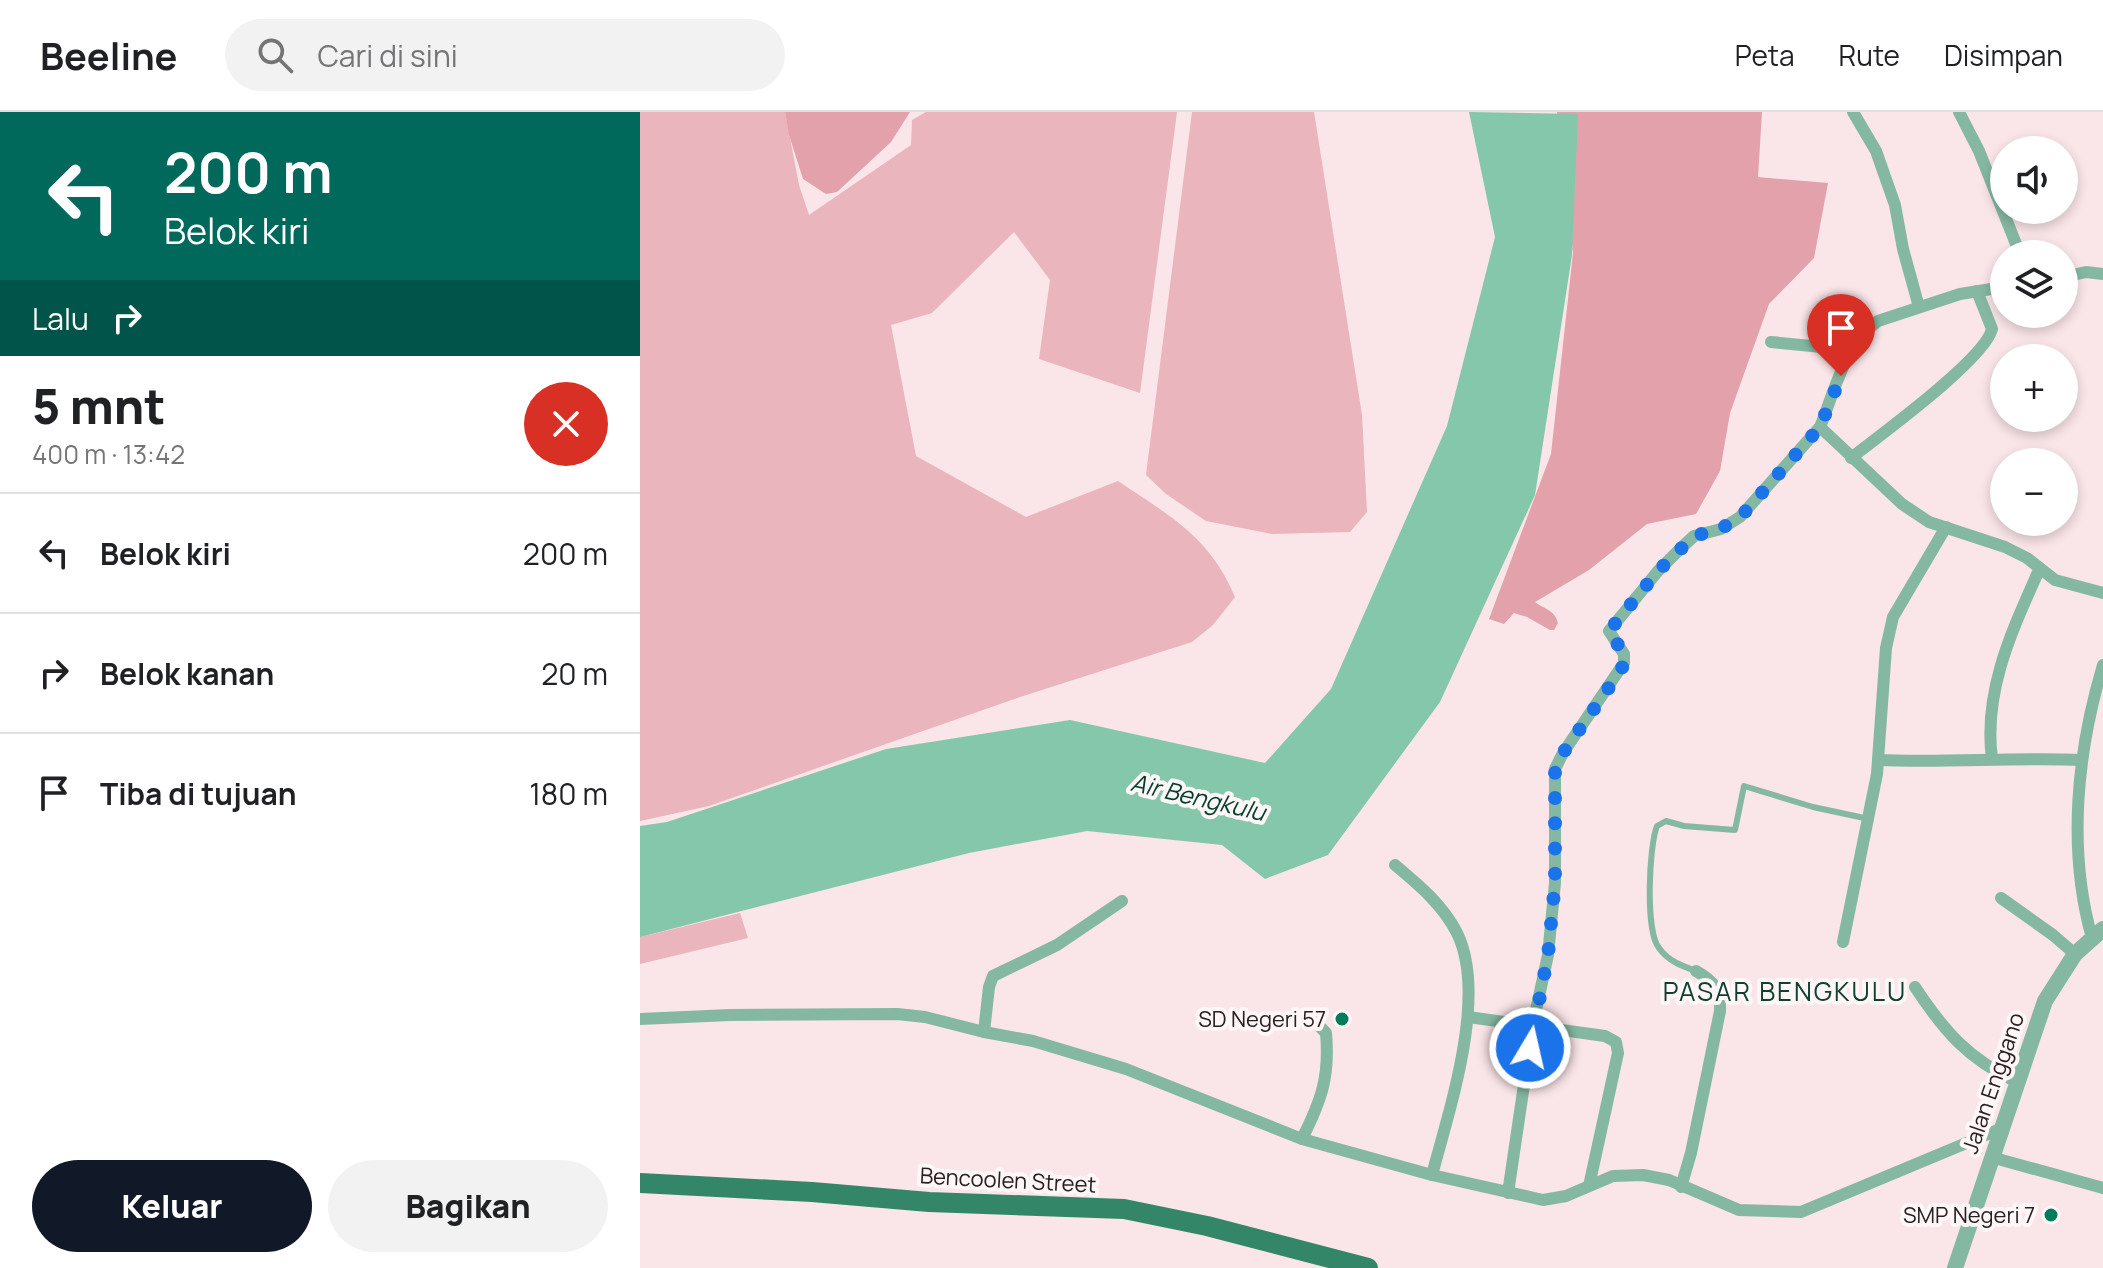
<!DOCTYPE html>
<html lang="id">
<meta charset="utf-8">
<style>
body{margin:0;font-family:Manrope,sans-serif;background:#f2f2f2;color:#202124;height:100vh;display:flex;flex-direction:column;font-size:30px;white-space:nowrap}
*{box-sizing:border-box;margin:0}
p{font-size:26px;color:#757577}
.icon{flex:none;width:44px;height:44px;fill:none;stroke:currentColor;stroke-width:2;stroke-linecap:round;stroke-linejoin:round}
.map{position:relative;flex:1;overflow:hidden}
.drawer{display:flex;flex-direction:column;background:#fff;width:640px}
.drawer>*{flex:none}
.top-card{background:#00695c;color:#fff;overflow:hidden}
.fabs{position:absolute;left:1350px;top:24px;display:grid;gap:16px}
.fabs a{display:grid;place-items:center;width:88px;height:88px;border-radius:50%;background:#fff;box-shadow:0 4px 12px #0003;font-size:40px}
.pin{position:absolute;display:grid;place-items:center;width:68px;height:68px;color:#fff;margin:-82px -34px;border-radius:50% 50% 50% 0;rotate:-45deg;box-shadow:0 0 8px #0007}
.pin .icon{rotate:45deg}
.me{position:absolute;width:88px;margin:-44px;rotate:9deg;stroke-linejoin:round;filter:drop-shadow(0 0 6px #0008)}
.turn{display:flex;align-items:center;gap:28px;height:168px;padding:0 32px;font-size:36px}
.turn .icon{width:104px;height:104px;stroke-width:2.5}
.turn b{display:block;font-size:56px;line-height:68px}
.then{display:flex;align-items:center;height:76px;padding:0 32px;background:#0003;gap:16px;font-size:30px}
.round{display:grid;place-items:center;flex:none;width:84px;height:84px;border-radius:42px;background:#f2f2f2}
.summary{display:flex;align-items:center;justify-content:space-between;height:136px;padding:0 32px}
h1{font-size:48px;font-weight:800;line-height:60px}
.button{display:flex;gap:16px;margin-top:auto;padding:16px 32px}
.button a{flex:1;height:92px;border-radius:48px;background:#111827;color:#fff;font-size:32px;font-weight:800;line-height:92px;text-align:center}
.button a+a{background:#f2f2f2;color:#202124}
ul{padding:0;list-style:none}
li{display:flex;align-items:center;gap:24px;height:120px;padding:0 32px;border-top:2px solid #e0e0e0}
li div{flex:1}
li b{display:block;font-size:30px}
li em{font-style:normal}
header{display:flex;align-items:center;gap:48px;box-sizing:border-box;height:112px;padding:0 40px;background:#fff;border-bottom:2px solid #e0e0e0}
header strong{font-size:38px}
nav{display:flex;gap:44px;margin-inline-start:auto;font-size:28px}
.search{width:560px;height:72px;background:#f2f2f2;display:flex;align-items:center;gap:20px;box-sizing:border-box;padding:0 28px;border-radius:44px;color:#757577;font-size:30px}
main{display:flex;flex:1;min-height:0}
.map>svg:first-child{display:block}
</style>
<header>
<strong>Beeline</strong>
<div class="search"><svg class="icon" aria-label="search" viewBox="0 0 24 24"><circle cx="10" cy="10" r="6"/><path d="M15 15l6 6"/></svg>Cari di sini</div>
<nav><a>Peta</a><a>Rute</a><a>Disimpan</a></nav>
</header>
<main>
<section class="drawer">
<div class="top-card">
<div class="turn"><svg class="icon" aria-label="left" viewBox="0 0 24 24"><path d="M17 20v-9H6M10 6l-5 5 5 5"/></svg><div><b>200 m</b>Belok kiri</div></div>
<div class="then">Lalu<svg class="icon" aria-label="right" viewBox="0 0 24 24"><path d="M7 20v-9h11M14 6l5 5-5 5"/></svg></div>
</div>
<div class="summary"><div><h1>5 mnt</h1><p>400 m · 13:42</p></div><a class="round" style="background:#d93025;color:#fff"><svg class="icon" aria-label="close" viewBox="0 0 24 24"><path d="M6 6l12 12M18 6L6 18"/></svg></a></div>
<ul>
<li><svg class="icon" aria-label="left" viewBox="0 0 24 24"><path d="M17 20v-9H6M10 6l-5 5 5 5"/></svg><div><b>Belok kiri</b></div><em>200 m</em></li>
<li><svg class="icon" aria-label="right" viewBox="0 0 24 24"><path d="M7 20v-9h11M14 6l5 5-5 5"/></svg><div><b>Belok kanan</b></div><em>20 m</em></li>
<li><svg class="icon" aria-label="arrive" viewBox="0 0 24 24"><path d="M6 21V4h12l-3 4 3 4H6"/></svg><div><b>Tiba di tujuan</b></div><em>180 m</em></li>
</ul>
<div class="button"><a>Keluar</a><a>Bagikan</a></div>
</section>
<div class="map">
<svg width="1463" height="1156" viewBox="0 0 1463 1156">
<rect width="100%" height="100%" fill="#fae5e8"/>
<g fill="#eab5bd">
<path d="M 0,0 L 145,0 L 159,73 L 169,103 L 271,33 L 272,8 L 286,0 L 537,0 L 500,281 L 399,247 L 410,168 L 374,120 L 292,201 L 251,213 L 276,344 L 386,405 L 478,369 C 531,405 569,424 595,485 L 573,513 L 552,530 L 380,585 L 69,694 L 0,709 Z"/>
<polygon points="552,0 674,0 722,303 727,400 710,420 632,422 566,409 526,382 506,363"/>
<polygon points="100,801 108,826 0,852 0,825"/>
</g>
<g fill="#e3a1ac">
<polygon points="145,0 270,0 251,30 197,80 186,82 163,67 149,23"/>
<path d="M 917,0 L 1122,0 L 1118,65 L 1188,71 L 1174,146 L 1129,192 L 1090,301 L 1080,359 L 1056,402 L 1007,412 L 949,458 L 895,490 C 904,497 915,498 918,511 L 914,518 L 910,518 L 887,505 L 874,501 L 864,512 L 849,507 L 911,342 L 933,141 Z"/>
</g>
<polygon fill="#85c7ab" points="829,0 938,2 932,143 895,383 800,590 688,743 625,767 582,733 447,719 329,741 0,825 0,714 27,710 246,637 430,608 625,651 691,577 807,314 855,125"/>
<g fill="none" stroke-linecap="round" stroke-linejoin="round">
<path stroke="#85b8a2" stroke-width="6" d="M 1056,859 C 1042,854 1028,849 1019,836 C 1005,819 1009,734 1017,714 L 1026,709 L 1044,714 L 1095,718 L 1104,674 L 1173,695 L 1229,707"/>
<g stroke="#85b8a2" stroke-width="12">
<polyline points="1213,0 1236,39 1255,93 1263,137 1279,195"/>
<polyline points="1319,0 1339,39 1380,142"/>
<polyline points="1424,165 1446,160 1463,162"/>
<polyline points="1131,230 1212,238"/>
<path d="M 1180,315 C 1194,281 1205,231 1238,209 L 1320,182 L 1364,175"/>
<path d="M 1211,346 C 1240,323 1345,247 1352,217 L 1337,179"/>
<path d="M 1352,647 C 1343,579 1372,519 1399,458"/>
<path d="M 1238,648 C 1306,651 1374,645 1442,648"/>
<path d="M 755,753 C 779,773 803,793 817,821 C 848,884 809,998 792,1063"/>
<polyline points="1361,786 1413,823 1435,842"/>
<path d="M 1452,826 C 1427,737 1437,640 1463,553"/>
<polyline points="1203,830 1237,662 1246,536 1253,505 1306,415"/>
<path d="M 1275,875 C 1304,919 1328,947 1377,970"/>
<polyline points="828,905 965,924 976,930 978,941 949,1074"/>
<polyline points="0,907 90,903 257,902 285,905 344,920 393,929 486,957 662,1027 792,1063 903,1088 926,1084 973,1064 1003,1063 1029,1068 1099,1098 1161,1100 1360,1017"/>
<polyline points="344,920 349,875 353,864 417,833 482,789"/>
<path d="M 662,1027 C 681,989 690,965 686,921 L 668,902"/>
<polyline points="1351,1045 1463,1076"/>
<path d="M 1041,1075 L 1051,1041 L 1080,899 C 1081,878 1074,869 1056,859"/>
<polyline points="868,1081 893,912 908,843 915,771 915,657 923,641 984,551 984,542 969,519 1018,459 1040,437 1054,424 1081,417 1100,405 1180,315 1262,392 1289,410 1365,435 1387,446 1415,468 1463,481"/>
</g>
<polyline stroke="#85b8a2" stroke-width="16" points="1315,1156 1405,889 1435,842 1463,817"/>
<polyline stroke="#338768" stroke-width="20" points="0,1071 172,1080 289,1090 484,1097 567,1114 728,1156"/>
</g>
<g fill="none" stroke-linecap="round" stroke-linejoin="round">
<polyline stroke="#1a73e8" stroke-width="14" stroke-dasharray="0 25.2" points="890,936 908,843 915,771 915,657 923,641 982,557 984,542 969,519 1018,459 1054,424 1081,417 1104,401 1180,315 1201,264"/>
</g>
<g fill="#007c5a" stroke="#fff6f7" stroke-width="3">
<circle cx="702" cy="907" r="8"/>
<circle cx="1411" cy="1103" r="8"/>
</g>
<g text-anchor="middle" stroke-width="8" stroke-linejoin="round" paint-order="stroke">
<g font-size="22" fill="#282122" stroke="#fff6f7" text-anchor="end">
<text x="686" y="915">SD Negeri 57</text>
<text x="1395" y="1111">SMP Negeri 7</text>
</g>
<g font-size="22" fill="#282122" stroke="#fff6f7">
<text transform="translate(1353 971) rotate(-71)" y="8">Jalan Enggano</text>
<text transform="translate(368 1068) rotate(3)" y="8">Bencoolen Street</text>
</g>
<g font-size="24" font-style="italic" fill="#043f2d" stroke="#fff6f7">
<text transform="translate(558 686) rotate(13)" y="8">Air Bengkulu</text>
</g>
<g font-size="26" letter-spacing="2" fill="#104030" stroke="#fff6f7">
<text x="1145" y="889">PASAR BENGKULU</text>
</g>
</g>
</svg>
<div class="fabs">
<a><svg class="icon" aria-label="sound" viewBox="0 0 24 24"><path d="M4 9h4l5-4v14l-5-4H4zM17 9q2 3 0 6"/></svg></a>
<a><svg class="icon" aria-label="layers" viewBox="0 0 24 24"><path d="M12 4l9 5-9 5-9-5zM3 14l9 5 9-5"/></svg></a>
<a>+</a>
<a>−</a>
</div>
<div class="pin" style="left:1201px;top:264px;background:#d93025"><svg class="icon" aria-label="arrive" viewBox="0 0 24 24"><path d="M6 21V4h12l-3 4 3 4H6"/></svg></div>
<svg class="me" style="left:890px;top:936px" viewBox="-20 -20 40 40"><circle r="17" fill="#1a73e8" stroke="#fff" stroke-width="3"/><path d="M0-11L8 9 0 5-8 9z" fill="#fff"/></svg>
</div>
</main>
